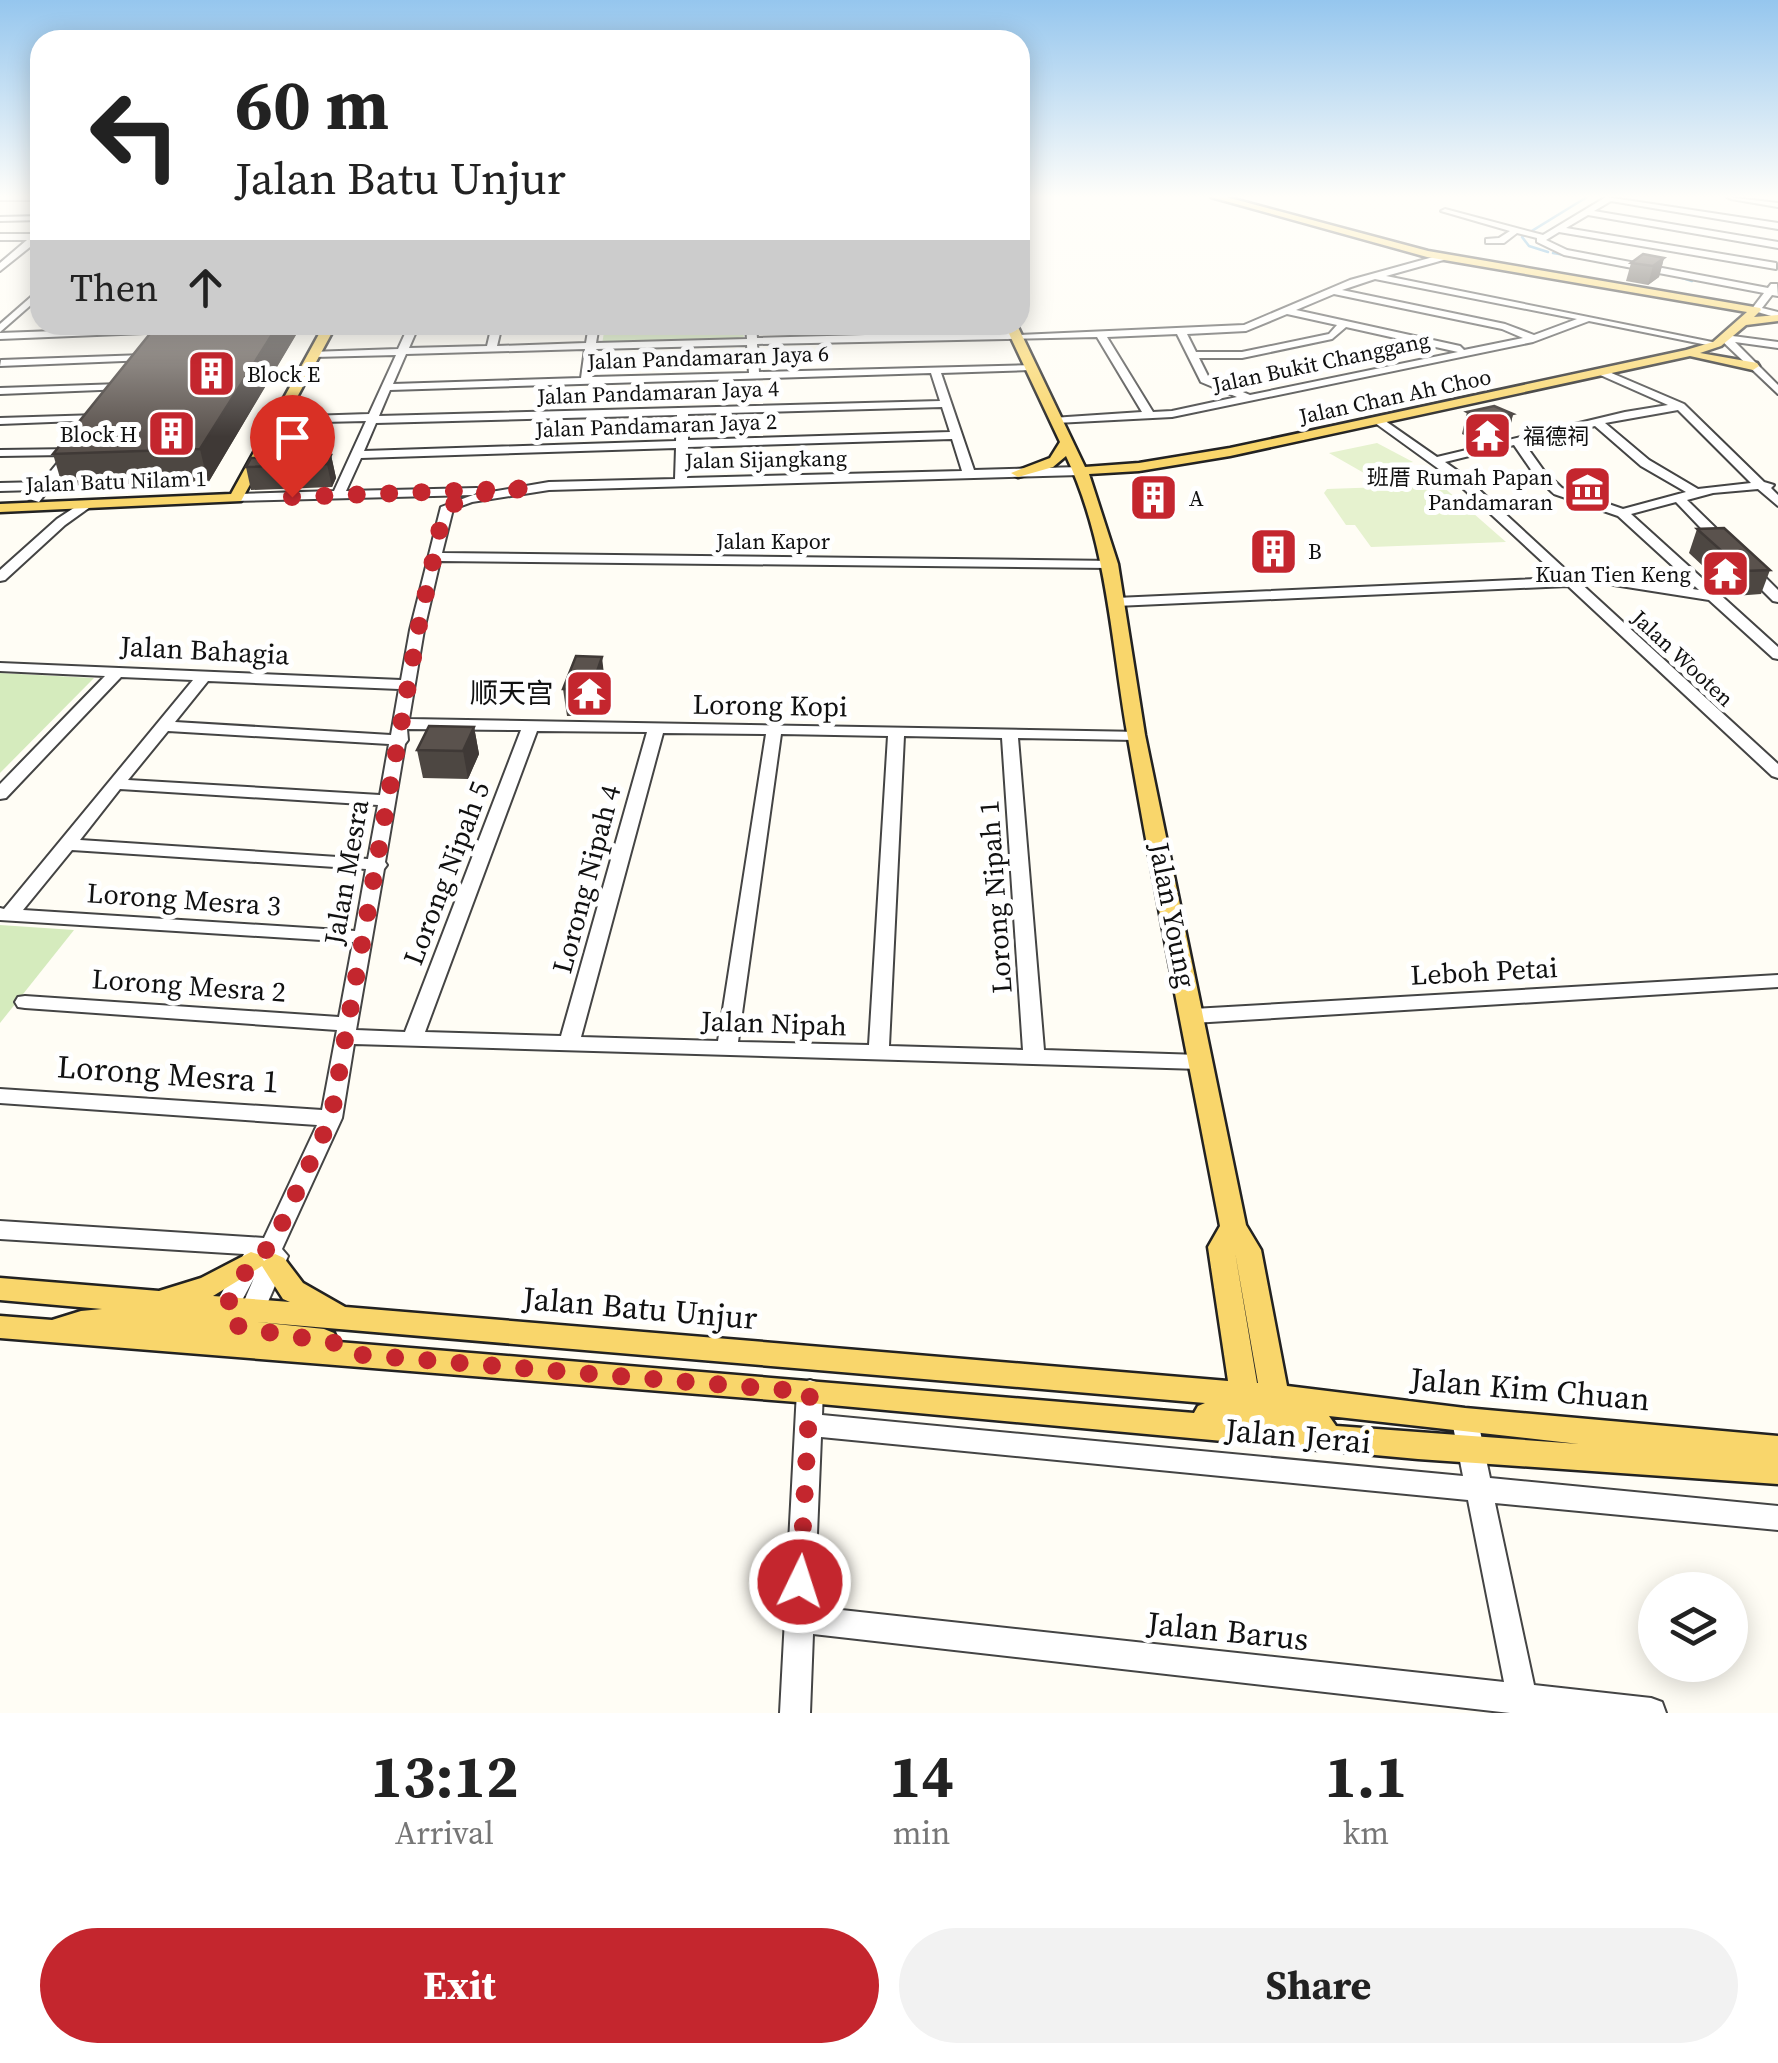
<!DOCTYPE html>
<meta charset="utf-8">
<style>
body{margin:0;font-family:"Source Serif 4","Noto Sans SC",serif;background:#f2f2f2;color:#222;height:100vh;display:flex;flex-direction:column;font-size:38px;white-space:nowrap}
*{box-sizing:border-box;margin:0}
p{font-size:32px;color:#767676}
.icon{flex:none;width:55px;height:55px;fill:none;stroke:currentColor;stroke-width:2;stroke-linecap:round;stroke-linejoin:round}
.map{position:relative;height:1713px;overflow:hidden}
.details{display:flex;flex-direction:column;background:#fff;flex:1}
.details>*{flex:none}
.banner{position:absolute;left:30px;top:30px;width:1000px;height:305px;border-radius:30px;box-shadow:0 5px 25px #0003;background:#fff;color:#222;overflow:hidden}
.fabs{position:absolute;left:1638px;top:1572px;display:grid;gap:20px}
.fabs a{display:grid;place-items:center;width:110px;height:110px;border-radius:50%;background:#fff;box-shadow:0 5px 25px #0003;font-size:50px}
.pin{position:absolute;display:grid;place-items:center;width:85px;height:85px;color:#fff;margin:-102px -42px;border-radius:50% 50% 50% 0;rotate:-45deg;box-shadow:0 0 10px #0007}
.pin .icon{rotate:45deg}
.me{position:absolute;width:110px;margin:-55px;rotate:4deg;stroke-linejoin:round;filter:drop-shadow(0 0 8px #0008)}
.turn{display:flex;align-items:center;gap:35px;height:210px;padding:0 40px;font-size:45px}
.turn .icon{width:130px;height:130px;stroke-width:2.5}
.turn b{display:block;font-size:70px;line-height:85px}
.then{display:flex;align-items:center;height:95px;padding:0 40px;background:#0003;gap:20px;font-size:38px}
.eta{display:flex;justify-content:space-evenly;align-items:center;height:170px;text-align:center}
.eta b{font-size:60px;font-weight:700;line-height:70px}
.action{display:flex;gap:20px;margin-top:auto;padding:20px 40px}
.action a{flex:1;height:115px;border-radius:60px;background:#c4262e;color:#fff;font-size:40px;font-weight:700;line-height:115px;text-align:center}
.action a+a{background:#f2f2f2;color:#222}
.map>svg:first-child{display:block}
</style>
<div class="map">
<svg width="1778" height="1713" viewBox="0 0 1778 1713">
<rect width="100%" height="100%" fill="#fffdf5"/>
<g fill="#d5ebbd">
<polygon points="605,325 743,325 744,341 602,345"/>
<polygon points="0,673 94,678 0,773"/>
<polygon points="0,925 74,930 0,1023"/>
</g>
<g fill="#e6f2cf">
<polygon points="1377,443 1413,462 1364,473 1329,453"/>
<polygon points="1441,485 1506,542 1371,547 1355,525 1346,525 1324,493 1327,489"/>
</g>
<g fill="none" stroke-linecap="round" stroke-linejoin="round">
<g stroke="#3f96cf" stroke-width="2.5">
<polyline points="1548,252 1529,246 1522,237 1587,197"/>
<polyline points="1553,253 1565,255"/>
<polyline points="1573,257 1584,259"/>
<polyline points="1590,260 1636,269"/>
<polyline points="1676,276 1692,281"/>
</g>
<defs>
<g id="minor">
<rect x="0" y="197" width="40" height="3"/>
<polygon points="1606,197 1778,223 1778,229 1611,201 1594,211 1778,242 1778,248 1588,215 1566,228 1776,263 1776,269 1559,232 1546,240 1567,250 1768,288 1771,284 1777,284 1778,296 1772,295 1762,308 1778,312 1778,318 1751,310 1764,293 1564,255 1537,242 1537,238 1517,233 1504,243 1486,243 1486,239 1499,238 1510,231 1441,211 1445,209 1543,235"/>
<polygon points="1727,197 1778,203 1778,207 1731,199"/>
<polygon points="40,216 40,220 0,221 0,217"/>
<polygon points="40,229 40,239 0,271 0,263 27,240 0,240 0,234 32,234"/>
<path d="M 1444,254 L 1447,259 L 1386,276 L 1722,344 L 1717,347 L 1589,321 L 1533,342 L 1172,417 L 1056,423 L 1050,420 L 1052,418 L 1142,412 L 1097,337 L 757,344 L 759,372 L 1034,365 L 1034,369 L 1030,370 L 941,373 L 974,470 L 1080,467 L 1086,471 L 1080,475 L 549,490 L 472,502 L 453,509 L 442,553 L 1115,561 L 1117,564 L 1110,568 L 440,561 L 424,630 L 409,719 L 1142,732 L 1144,735 L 1136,740 L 1018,738 L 1044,1050 L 1200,1055 L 1207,1057 L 1210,1062 L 1207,1067 L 1200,1069 L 354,1044 L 342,1118 L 282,1249 L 288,1256 L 260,1320 L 251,1323 L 242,1320 L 239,1313 L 254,1278 L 233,1317 L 224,1320 L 215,1317 L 212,1310 L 244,1254 L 0,1239 L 0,1221 L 264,1238 L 317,1125 L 0,1103 L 0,1089 L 322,1110 L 337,1030 L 25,1008 L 18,1007 L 15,1002 L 18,997 L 25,996 L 339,1017 L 353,942 L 0,920 L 0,908 L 4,909 L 193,680 L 121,677 L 6,798 L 0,799 L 0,784 L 105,676 L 0,671 L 0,663 L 401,680 L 410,630 L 441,507 L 473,495 L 232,501 L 230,498 L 236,494 L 334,491 L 366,421 L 278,423 L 272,420 L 278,417 L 369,414 L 396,355 L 314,357 L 309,354 L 310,352 L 398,349 L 409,325 L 419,325 L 409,348 L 487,346 L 492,325 L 502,325 L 497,346 L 586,343 L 589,325 L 599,325 L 596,343 L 747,339 L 746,325 L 756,325 L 757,338 L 1015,331 L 1019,335 L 1244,325 L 1350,280 ZM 1375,279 L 1577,319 L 1534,335 L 1505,324 L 1342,290 ZM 1334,294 L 1502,329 L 1523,338 L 1464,350 L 1460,346 L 1296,310 ZM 1287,314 L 1337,325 L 1329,334 L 1242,352 L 1196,352 L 1187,334 L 1246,331 ZM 1346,327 L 1458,352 L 1250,395 L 1209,378 L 1199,358 L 1242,358 L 1332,339 ZM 1177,334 L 1201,382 L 1237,397 L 1172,411 L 1153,412 L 1107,337 ZM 747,345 L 749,373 L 592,377 L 596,349 ZM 585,349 L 581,378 L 393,384 L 406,354 ZM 931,373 L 940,401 L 379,416 L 390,390 ZM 942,407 L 950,432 L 688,440 L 688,414 ZM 677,415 L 676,441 L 364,451 L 376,423 ZM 952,439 L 962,471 L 687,478 L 688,447 ZM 676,448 L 675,479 L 549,482 L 473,495 L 479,491 L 477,488 L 346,491 L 361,458 ZM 208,681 L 399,689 L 391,735 L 175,722 ZM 407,729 L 521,730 L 405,1032 L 356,1030 L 384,869 L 387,865 L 385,862 L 405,744 L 408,740 ZM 168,731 L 389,744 L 380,795 L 128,780 ZM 537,731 L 647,732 L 561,1036 L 425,1032 ZM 663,733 L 766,734 L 718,1041 L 581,1037 ZM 781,734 L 888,736 L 869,1045 L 738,1042 ZM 904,736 L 1002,738 L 1023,1050 L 889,1046 ZM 120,789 L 378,805 L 368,859 L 80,840 ZM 72,850 L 366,869 L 355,931 L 23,910 Z"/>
<polygon points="40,289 40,297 0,332 0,324"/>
<polygon points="166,327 171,330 169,332 0,339 0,333"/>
<polygon points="1725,335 1778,342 1778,348 1735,342 1778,385 1778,394 1721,340 1721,336"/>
<polygon points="144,355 148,356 148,360 0,366 1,360"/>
<path d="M 1602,369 L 1684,404 L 1764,482 L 1774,485 L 1771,488 L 1778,495 L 1778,506 L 1758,489 L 1713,493 L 1687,500 L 1729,541 L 1729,547 L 1719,547 L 1676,502 L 1631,514 L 1778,647 L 1778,659 L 1773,658 L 1709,600 L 1576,579 L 1778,764 L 1778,778 L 1772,776 L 1568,586 L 1116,606 L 1109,602 L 1116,598 L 1560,578 L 1454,480 L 1371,420 L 1381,418 L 1437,457 L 1625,412 L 1668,405 L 1598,374 L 1597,372 ZM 1678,410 L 1751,483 L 1698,489 L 1649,460 L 1605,423 ZM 1595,426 L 1641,466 L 1686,492 L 1623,509 L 1562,488 L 1544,471 L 1524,443 ZM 1514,445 L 1536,477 L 1554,494 L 1618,516 L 1699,590 L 1565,569 L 1462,474 L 1445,462 Z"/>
<polygon points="121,384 125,385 125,389 0,394 0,388"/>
<polygon points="98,415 102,416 102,420 0,424 0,418"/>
<polygon points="76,449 76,454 39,502 29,499 36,490 0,491 0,483 42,482 64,455 0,456 0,450"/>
<polygon points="83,502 93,505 65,525 5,580 0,581 0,570 57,519"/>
<polygon points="1750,566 1755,567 1778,590 1778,602 1773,601 1745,573 1745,567"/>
<polygon points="1778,975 1778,987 1193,1023 1186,1021 1183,1016 1186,1011 1193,1009"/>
<path d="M 810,1380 L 819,1383 L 823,1391 L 822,1415 L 1463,1476 L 1452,1421 L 1456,1413 L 1465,1410 L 1474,1413 L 1478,1421 L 1490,1478 L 1778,1506 L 1778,1530 L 1495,1503 L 1534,1685 L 1651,1698 L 1662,1702 L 1666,1713 L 1510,1713 L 813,1634 L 810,1713 L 780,1713 L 797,1391 L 801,1383 ZM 821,1437 L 1468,1500 L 1504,1682 L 814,1607 Z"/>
</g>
<g id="major">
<path d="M 1211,197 L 1226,197 L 1428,251 L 1760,308 L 1761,310 L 1754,317 L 1778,315 L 1778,321 L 1746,325 L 1721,346 L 1700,353 L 1757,363 L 1759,366 L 1753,370 L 1690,356 L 1230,456 L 1139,471 L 1089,474 L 1118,564 L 1145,735 L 1246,1225 L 1261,1250 L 1287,1386 L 1465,1408 L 1778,1436 L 1778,1484 L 1418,1459 L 810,1403 L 0,1338 L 0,1316 L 52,1320 L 81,1311 L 102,1309 L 0,1300 L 0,1278 L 159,1291 L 201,1278 L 251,1252 L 260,1255 L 264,1261 L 275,1254 L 284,1258 L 303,1283 L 345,1307 L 1228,1381 L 1208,1247 L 1220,1226 C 1189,1064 1156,901 1128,738 C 1111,643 1108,545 1066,456 L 1053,467 L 1018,477 L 1011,473 L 1050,458 L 1060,442 L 1005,325 L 1017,325 L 1085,467 L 1139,463 L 1230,448 L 1686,350 L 1713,342 L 1747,312 L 1427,257 ZM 1235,1252 L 1258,1383 L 1257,1383 ZM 262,1266 L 283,1299 L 290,1302 L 213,1296 ZM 257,1322 L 1205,1403 L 1198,1406 L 1194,1413 L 338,1342 L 334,1333 L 324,1329 ZM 1329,1416 L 1579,1444 L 1336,1426 Z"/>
<polygon points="324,325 336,325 241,501 0,512 0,504 231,494"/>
</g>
</defs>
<use href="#minor" stroke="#444" stroke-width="4"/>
<use href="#major" stroke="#222" stroke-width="5"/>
<use href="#minor" fill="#fff" fill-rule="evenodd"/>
<use href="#major" fill="#f9d66b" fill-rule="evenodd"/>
</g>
<g fill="#4d4742">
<polygon points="1664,258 1659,277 1648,285 1626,281 1631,263"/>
<polygon points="301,326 208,483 63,488 53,454"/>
<polygon points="1467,412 1513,414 1508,436 1481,443 1462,434"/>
<polygon points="331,455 336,478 332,487 251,490 246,467"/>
<polygon points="1697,529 1770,570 1761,594 1735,596 1689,553"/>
<polygon points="605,683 594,716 567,716 563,689"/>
<polygon points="474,727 479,754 468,779 423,778 417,750"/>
</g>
<g fill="#3f3936">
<polygon points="1664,258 1659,277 1648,285 1653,266"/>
<polygon points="278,325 302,325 208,483 200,449"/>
<polygon points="1513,414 1508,436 1481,443 1486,421"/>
<polygon points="331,455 336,478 332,487 327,464"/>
<polygon points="602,657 605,683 594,716 591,689"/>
<polygon points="474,727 479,754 468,779 463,751"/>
</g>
<g fill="#5a524d" stroke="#3f3936" stroke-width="2.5">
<polygon points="1643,254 1664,258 1653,266 1631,263"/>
<polygon points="157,325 278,325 200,449 53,454"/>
<polygon points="1494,406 1513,414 1486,421 1467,412"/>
<polygon points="331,455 327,464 246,467 251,458"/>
<polygon points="1724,528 1770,570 1744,571 1697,529"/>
<polygon points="576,656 602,657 591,689 563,689"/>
<polygon points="429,726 474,727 463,751 417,750"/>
</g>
<linearGradient id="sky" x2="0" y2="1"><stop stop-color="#95c6ee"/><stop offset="0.45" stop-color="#fffefa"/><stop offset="1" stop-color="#fffefa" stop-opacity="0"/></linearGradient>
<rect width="1778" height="437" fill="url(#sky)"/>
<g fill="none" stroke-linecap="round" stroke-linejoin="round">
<path stroke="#c4262e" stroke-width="18" stroke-dasharray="0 32.4" d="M 292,497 L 534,488 C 508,491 459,491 443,514 L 418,630 L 331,1118 L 271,1247 L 254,1257 L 224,1310 L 230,1321 L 242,1328 L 336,1343 L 352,1354 L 810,1392 L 800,1582"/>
</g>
<defs>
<symbol id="building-square" viewBox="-11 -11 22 22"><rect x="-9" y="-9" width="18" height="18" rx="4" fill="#c4262e" stroke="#fff"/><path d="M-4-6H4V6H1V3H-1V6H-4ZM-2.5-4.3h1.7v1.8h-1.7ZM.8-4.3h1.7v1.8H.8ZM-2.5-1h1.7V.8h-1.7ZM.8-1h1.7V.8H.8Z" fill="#fff"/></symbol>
<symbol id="temple-square" viewBox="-11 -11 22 22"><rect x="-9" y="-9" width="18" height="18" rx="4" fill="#c4262e" stroke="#fff"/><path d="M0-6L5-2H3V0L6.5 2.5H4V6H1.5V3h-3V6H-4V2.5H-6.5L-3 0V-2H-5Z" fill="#fff"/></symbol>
<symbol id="museum-square" viewBox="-11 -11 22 22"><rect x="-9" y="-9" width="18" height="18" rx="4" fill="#c4262e" stroke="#fff"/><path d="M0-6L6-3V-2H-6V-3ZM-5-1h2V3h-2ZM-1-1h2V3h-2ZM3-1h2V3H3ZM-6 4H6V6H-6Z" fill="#fff"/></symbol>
</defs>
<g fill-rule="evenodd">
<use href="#building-square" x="184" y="346" width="55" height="55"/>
<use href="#building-square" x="144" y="406" width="55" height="55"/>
<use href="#temple-square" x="1460" y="408" width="55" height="55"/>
<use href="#museum-square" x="1560" y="462" width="55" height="55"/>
<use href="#building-square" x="1126" y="470" width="55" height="55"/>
<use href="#building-square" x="1246" y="524" width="55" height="55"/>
<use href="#temple-square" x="1698" y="546" width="55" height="55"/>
<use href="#temple-square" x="562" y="666" width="55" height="55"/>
</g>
<g text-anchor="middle" stroke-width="10" stroke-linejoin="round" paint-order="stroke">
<g font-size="22" fill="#111" stroke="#fff">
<text transform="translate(708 357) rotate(-2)" y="8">Jalan Pandamaran Jaya 6</text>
<text transform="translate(1321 362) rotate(-12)" y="8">Jalan Bukit Changgang</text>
<text transform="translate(658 392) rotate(-2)" y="8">Jalan Pandamaran Jaya 4</text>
<text transform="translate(1395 396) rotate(-12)" y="8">Jalan Chan Ah Choo</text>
<text transform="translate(656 425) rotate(-2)" y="8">Jalan Pandamaran Jaya 2</text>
<text transform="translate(766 459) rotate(-1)" y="8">Jalan Sijangkang</text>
<text transform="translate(116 481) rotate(-2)" y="8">Jalan Batu Nilam 1</text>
<text x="773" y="549">Jalan Kapor</text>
<text transform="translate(1683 658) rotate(43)" y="8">Jalan Wooten</text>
</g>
<g font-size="22" fill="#111" stroke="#fff" text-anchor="start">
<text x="247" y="382">Block E</text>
<text x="137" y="442" text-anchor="end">Block H</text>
<text x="1523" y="444">福德祠</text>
<text x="1553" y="485" text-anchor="end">班厝 Rumah Papan<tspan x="1553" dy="25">Pandamaran</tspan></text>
<text x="1189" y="506">A</text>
<text x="1308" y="559">B</text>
<text x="1691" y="582" text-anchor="end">Kuan Tien Keng</text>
</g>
<g font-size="28" fill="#111" stroke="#fff">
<text transform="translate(205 650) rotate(3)" y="10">Jalan Bahagia</text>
<text transform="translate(770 705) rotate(1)" y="10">Lorong Kopi</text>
<text transform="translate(346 872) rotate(-80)" y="10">Jalan Mesra</text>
<text transform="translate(446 873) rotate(-69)" y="10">Lorong Nipah 5</text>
<text transform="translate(586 879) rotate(-75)" y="10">Lorong Nipah 4</text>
<text transform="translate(995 897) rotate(-94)" y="10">Lorong Nipah 1</text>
<text transform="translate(184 899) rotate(4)" y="10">Lorong Mesra 3</text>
<text transform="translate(1173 915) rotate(79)" y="10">Jalan Young</text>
<text transform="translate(1484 971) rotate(-3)" y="10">Leboh Petai</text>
<text transform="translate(189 985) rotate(4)" y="10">Lorong Mesra 2</text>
<text transform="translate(774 1023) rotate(2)" y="10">Jalan Nipah</text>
</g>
<g font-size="28" fill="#111" stroke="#fff" text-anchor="end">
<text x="554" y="703">顺天宫</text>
</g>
<g font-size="32" fill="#111" stroke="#fff">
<text transform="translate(168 1074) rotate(4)" y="11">Lorong Mesra 1</text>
<text transform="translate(640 1308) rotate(5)" y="11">Jalan Batu Unjur</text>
<text transform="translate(1530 1389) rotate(5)" y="11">Jalan Kim Chuan</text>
<text transform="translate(1298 1436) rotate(5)" y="11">Jalan Jerai</text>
<text transform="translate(1228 1631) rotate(6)" y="11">Jalan Barus</text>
</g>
</g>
</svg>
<div class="fabs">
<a><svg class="icon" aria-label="layers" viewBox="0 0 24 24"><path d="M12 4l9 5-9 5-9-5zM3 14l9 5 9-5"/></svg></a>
</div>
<div class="pin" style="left:292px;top:497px;background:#d93025"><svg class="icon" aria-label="arrive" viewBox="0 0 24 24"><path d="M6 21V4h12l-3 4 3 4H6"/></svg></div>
<svg class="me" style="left:800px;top:1582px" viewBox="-20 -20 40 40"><circle r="17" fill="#c4262e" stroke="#fff" stroke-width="3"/><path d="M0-11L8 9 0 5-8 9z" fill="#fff"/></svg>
<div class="banner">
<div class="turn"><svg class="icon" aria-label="left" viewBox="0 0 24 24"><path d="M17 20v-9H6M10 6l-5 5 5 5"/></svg><div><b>60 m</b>Jalan Batu Unjur</div></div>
<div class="then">Then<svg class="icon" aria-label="ahead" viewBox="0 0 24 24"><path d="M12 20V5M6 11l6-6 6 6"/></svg></div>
</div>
</div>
<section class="details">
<div class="eta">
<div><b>13:12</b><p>Arrival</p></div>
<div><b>14</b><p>min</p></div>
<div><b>1.1</b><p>km</p></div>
</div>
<div class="action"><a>Exit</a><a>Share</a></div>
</section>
